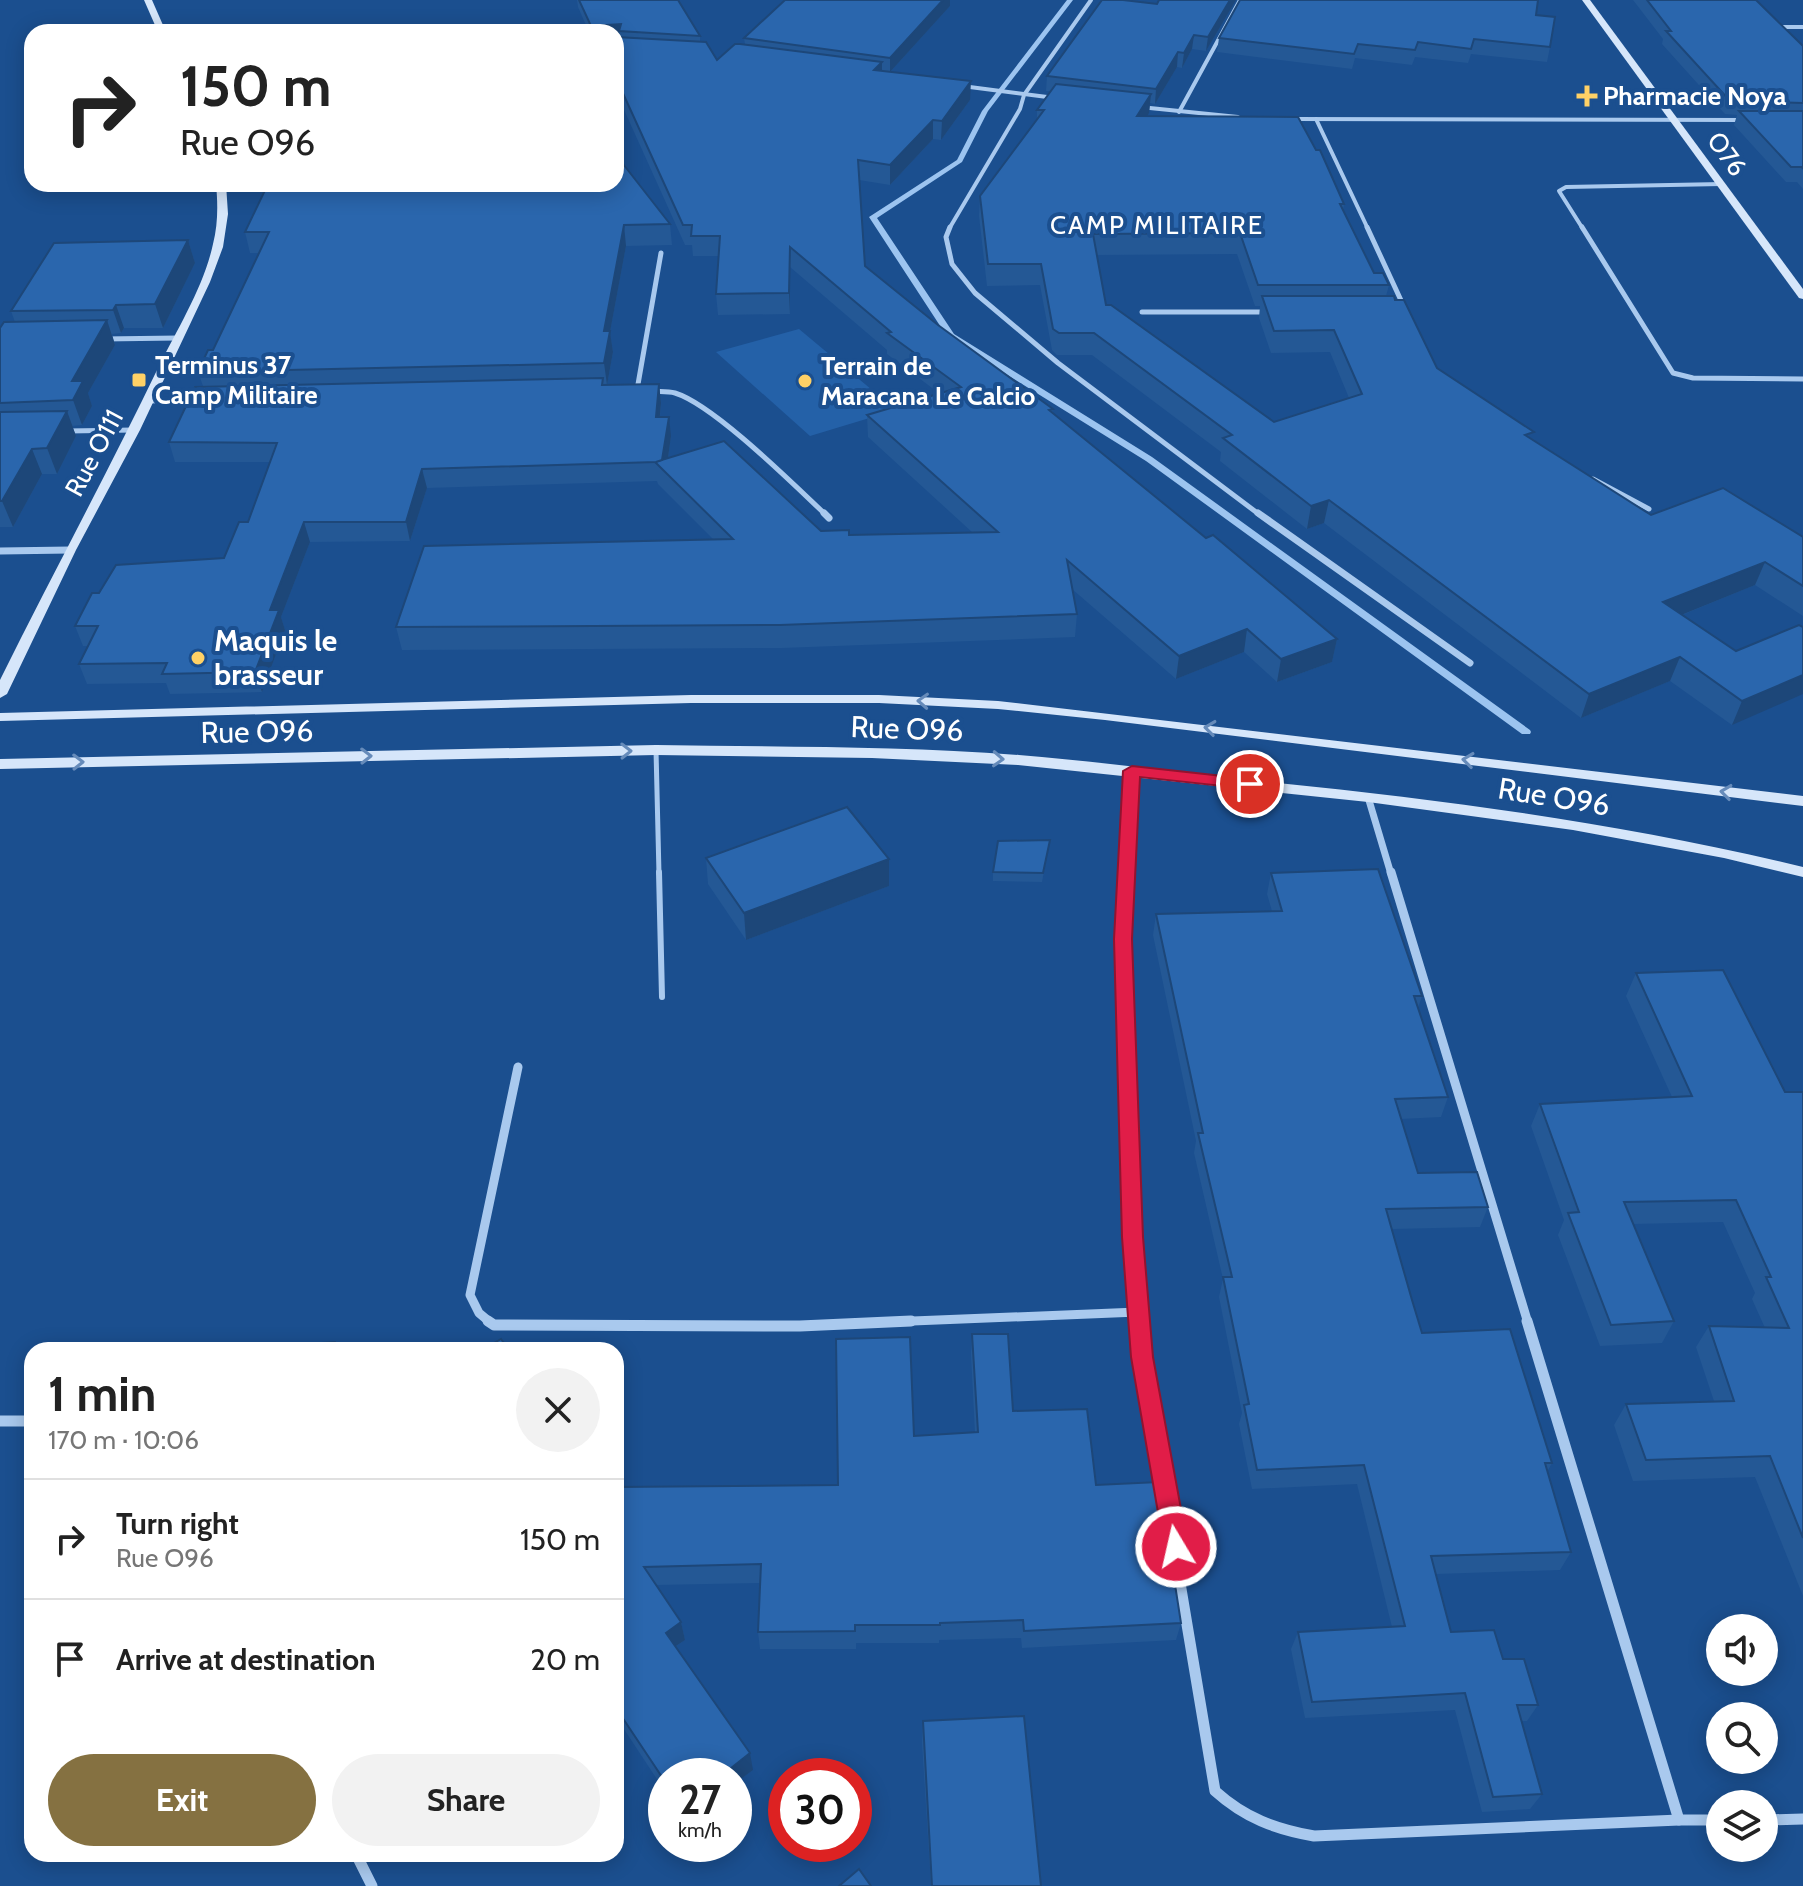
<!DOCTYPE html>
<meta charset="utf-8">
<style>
body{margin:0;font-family:Cabin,sans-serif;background:#f2f2f2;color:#222;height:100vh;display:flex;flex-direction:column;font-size:30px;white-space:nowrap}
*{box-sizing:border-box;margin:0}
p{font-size:26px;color:#767676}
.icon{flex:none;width:44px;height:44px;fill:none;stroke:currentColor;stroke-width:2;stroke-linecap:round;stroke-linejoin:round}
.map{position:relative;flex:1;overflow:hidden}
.details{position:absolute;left:24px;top:1342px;width:600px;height:520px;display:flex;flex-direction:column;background:#fff;border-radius:24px;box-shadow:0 4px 20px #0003}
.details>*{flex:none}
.hud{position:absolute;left:24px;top:24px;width:600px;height:168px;border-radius:24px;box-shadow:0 4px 20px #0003;background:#fff;color:#222;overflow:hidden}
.tools{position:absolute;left:1706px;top:1614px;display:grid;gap:16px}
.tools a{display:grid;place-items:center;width:72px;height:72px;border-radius:50%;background:#fff;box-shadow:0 4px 20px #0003;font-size:40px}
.speed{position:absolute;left:648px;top:1758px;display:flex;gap:16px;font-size:40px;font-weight:700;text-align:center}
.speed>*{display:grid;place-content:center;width:104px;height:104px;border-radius:50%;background:#fff;box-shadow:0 4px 20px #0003;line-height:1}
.speed small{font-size:20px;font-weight:400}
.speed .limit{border:12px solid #d22;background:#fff;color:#111}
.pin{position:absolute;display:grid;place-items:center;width:68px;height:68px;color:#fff;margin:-34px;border:4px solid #fff;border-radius:50%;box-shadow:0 2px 8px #0007}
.me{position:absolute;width:88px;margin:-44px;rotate:351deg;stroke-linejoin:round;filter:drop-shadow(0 0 6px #0008)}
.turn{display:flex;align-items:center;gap:28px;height:168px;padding:0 24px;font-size:36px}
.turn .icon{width:104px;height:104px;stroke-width:2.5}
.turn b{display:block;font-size:56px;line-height:68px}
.round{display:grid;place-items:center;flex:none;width:84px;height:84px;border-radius:42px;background:#f2f2f2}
.summary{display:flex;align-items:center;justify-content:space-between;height:136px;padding:0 24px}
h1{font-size:48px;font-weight:700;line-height:60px}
.cta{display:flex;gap:16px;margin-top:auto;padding:16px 24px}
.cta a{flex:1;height:92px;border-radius:48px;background:#857141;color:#fff;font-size:32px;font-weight:700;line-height:92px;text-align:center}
.cta a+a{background:#f2f2f2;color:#222}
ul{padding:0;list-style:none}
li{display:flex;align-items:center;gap:24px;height:120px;padding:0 24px;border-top:2px solid #e0e0e0}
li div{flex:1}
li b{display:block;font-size:30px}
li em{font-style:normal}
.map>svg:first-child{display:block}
</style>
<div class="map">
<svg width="1803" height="1886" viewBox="0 0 1803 1886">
<rect width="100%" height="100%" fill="#1b4f8f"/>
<polygon fill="#2461a8" points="799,329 896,410 810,436 716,352"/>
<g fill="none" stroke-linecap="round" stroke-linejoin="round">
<polygon fill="#9cc4f0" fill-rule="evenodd" points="1067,0 1073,0 988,111 962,162 877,218 954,334 1152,457 1530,730 1531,732 1530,734 1522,734 1146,461 948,338 869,217 957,160 982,111"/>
<polyline stroke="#a9c9ee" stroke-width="5" points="656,750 659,874"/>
<polyline stroke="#a9c9ee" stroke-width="6" points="659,872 662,997"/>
<g stroke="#a9c9ee" stroke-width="4">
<polyline points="1778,27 1803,27"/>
<polyline points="962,86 1055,98"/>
<polyline points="1140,107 1238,117"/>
<polyline points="1179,112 1240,0"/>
<polyline points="1292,119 1746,120"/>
<polyline points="1316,119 1368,229"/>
<polyline points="949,229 1020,109 1024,95 1091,0"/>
<polyline points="1583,229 1559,191 1566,187 1722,184"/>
</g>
<g stroke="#a9c9ee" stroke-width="5">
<polyline points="950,227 946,237 952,264 975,293 1058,363 1260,515"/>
<polyline points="1367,227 1405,309"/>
<polyline points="1582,227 1673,373 1693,378 1803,379"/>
<polyline points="1142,312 1269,312"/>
<polyline points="103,339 178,338"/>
<polyline points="633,390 637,390 661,253"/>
<path d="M 650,391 C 658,392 667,391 675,393 C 714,405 794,485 826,515"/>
<polyline points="147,401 200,400"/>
<polyline points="67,431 134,430"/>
<polyline points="1593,479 1649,509"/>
</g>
<g stroke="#a9c9ee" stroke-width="7">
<polyline points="824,513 829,518"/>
<polyline points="1258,513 1470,663"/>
<polyline points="0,551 70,550"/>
<polyline points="1368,797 1391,874"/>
<polyline points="1126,874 1132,771"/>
</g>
<g stroke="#a9c9ee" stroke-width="9">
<polyline points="1127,872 1123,939 1132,1237 1139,1323"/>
<polyline points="1391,872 1528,1323"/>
<polyline points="491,1323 479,1313 470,1295 518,1067"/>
<polyline points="863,1323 1138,1312"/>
</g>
<g stroke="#a9c9ee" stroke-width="11">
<polyline points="488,1321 494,1325 800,1326 911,1321"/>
<path d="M 1139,1321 L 1142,1357 L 1215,1791 C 1245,1818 1275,1829 1314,1836 L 1679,1820"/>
<polyline points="1527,1321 1679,1820 1720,1820"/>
<polyline points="0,1421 32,1421"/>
<polyline points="1764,1820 1803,1819"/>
<polyline points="356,1854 372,1886"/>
</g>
<g fill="#d6e6fa" fill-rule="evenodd">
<polygon points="144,0 152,0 166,32 158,32"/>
<polygon points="1582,0 1590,0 1803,289 1803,299 1799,298"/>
<path d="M 216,184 L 226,184 L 228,214 L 223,247 L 210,282 L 140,430 L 76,550 L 7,694 L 0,698 L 0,680 C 52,575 108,472 159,366 C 178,328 204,286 213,244 C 218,224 218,205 216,184 Z"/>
<polygon points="691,695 879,695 998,701 1803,796 1803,806 1105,720 998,709 879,703 691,703 0,721 0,713"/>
<path d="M 656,745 C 777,747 898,746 1019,755 C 1105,762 1191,774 1278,783 C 1454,801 1630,825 1803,867 L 1803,877 L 1724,858 L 1573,830 L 1368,802 L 1018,765 L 872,758 L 656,755 L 0,769 L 0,759 Z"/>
</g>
</g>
<g fill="#245895" fill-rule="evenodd">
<polygon points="577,0 678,0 700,36 700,42 717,60 745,44 744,38 785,0 950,0 950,6 890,72 970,100 941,140 933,139 890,185 859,180 865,266 938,325 1053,409 1052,413 1206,538 1337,639 1332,662 1277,682 1244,652 1176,679 1072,589 1077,614 1075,637 782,648 402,650 396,627 713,539 658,484 657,481 427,488 410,541 310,542 281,617 285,630 262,692 170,694 166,683 87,684 79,664 88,646 83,646 75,626 99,593 224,558 248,522 270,462 175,462 169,442 203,386 198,372 213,350 259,253 250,253 245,232 267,188 265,184 616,184 670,224 672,245 626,246 610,332 613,352 607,385 659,384 661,403 660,417 671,436 668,458 821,531 849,535 973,533 868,437 867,415 940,394 887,354 887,350 790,267 790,314 718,315 716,294 718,256 693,256 692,245 685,245 616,92 616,32 589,32 578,7"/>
<path d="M 1159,0 L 1236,0 L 1206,51 L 1192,49 L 1182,68 L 1177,67 L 1155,104 L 1150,103 L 1149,113 L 1147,116 L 1344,204 L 1343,210 L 1374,273 L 1389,285 L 1386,296 L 1437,368 L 1532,439 L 1651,515 L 1803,537 L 1803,616 L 1755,585 L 1682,615 L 1736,651 L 1799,625 L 1732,725 L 1670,681 L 1581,718 L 1324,523 L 1307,529 L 1220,461 L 1221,452 L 1092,355 L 1057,355 L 1052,350 L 1040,285 L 987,286 L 979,216 L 980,196 L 1037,120 L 1037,110 L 1050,91 L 1046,91 L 1047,76 L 1157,4 ZM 1237,254 L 1255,306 L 1260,306 L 1259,318 L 1271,353 L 1330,352 L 1349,398 L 1274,422 L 1106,305 L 1097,255 Z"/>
<polygon points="1633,0 1756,0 1803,46 1803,189 1797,182 1786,182 1734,125 1737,115 1725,114 1662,44 1663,39"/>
<polygon points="1536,15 1550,47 1547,62 1471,54 1468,63 1415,57 1412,65 1355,58 1352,69 1217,52 1219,38"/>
<polygon points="188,240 195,263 163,328 124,328 121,333 112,334 115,345 88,393 92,406 82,425 72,426 76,436 57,474 42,474 13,527 0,527 0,328 15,322 11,311"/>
<polygon points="1050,840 1042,882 993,881 993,872"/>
<polygon points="706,858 889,859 889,886 746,940 708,884"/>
<polygon points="1271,873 1422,996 1418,1008 1448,1097 1441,1117 1401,1119 1418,1173 1488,1207 1480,1227 1392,1229 1422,1333 1552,1463 1547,1472 1571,1552 1560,1570 1436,1574 1451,1632 1503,1659 1538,1705 1527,1721 1521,1721 1542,1794 1530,1809 1482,1812 1455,1710 1305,1718 1291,1649 1298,1632 1392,1627 1357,1484 1252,1489 1239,1424 1242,1413 1219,1297 1223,1279 1194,1153 1196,1141 1153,935 1156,914 1272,911 1267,894"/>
<polygon points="1636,973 1785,1092 1803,1092 1803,1596 1755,1477 1633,1481 1614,1425 1626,1404 1714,1401 1696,1347 1709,1326 1765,1328 1752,1299 1755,1293 1723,1222 1633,1224 1674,1321 1662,1343 1600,1346 1558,1235 1564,1220 1531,1126 1540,1104 1672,1097 1626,996"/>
<polygon points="972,1334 1013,1411 1096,1485 1181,1623 1176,1640 1022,1648 1021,1638 939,1640 939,1643 856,1643 856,1649 760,1649 758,1632 760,1583 656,1585 681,1622 685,1640 675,1647 753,1770 734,1784 734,1776 666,1776 666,1793 616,1717 616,1487 838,1485 914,1436 975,1433 971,1354"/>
<polygon points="923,1721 1041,1886 931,1886 922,1742"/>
</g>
<g fill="#1d4779">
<polygon points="943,0 950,0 950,6 890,72 890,58"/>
<polygon points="1230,0 1236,0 1206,51 1208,37"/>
<polygon points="621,24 619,31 620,38 616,38 616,32 592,32 591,26"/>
<polygon points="1194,35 1192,49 1182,68 1184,53"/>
<polygon points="1178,52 1177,67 1155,104 1156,89"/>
<polygon points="882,62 882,81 874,70"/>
<polygon points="971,81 970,100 941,140 942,121"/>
<polygon points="1151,94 1149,113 1136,136 1137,116"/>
<polygon points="933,120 933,139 890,185 890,165"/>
<polygon points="624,225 626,246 610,332 613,352 607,385 604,363 604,331"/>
<polygon points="188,240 195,263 163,328 155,304"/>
<polygon points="790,247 790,314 789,293"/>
<polygon points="116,305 124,328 121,333 113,310"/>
<polygon points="107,320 115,345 88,393 92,406 82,425 73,400 72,381"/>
<polygon points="659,384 661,403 658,436 656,417"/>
<polygon points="67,411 76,436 57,474 47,448"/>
<polygon points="669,417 671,436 666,472 662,462"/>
<polygon points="32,449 42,474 13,527 2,501"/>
<polygon points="422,469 427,488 410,541 406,522"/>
<polygon points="1329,500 1324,523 1307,529 1311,506"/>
<polygon points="304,522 310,542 281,617 285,630 262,692 255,672 270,610"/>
<polygon points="1765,562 1755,585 1654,626 1663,602"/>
<polygon points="1247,629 1244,652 1176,679 1179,656"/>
<polygon points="1337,639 1332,662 1277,682 1281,659"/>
<polygon points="1680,657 1670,681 1581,718 1589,694"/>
<polygon points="1803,675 1803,694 1732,725 1742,701"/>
<polygon points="889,859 889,886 746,940 744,913"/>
<polygon points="681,1622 685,1640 670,1650 666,1633"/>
<polygon points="750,1753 753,1770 734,1784 734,1776 721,1776"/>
</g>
<g fill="#2a66ad" stroke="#1d4779" stroke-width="2">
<polygon points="579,0 678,0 700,36 619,31 621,24 591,26"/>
<polygon points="785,0 943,0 890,58 744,38"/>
<polygon points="1102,0 1123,0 1157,4 1159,0 1230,0 1208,37 1194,35 1184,53 1178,52 1156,89 1047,76"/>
<polygon points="1240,0 1538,0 1536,15 1555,17 1550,47 1474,39 1471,49 1418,42 1415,50 1358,44 1354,54 1219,38"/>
<polygon points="1647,0 1756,0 1803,46 1803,103 1730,101 1666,31 1671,31"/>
<polygon points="616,37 706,42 717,60 735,44 740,44 882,62 874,70 971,81 942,121 933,120 890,165 858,160 865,266 938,325 1053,409 1049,410 1206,538 1213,535 1337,639 1281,659 1247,629 1179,656 1067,560 1077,614 780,625 396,627 424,546 733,539 655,462 724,441 821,531 849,530 849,535 998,532 867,415 961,387 887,333 891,332 790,247 789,293 716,294 720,236 691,236 692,225 683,225 616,78"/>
<polygon points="1056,84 1151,94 1137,116 1298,117 1316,150 1320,150 1344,204 1340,204 1374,273 1383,273 1389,285 1258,285 1240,233 1093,234 1106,305 1111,305 1274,422 1362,394 1334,330 1274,331 1262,296 1394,296 1395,300 1404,300 1437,368 1534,432 1525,435 1651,515 1723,488 1803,537 1803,586 1765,562 1663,602 1736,651 1799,625 1803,627 1803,675 1742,701 1680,657 1589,694 1329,500 1311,506 1223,438 1232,435 1094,333 1059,333 1053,329 1041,264 988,264 980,196 1044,110 1037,110"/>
<polygon points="1739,111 1803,111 1803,169 1802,167 1791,167"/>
<polygon points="616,155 670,224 624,225 604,331 610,331 604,363 198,372 208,350 213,350 269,232 245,232 268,184 616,184"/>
<polygon points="188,240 155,304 116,305 113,310 11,311 54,243"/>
<polygon points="107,320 72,381 83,381 73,400 0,403 0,328 4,322"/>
<polygon points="603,378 602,385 659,384 656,417 669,417 662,460 656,462 422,469 406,522 304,522 270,610 279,610 255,672 162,674 167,663 79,664 98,626 75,626 92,593 99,593 116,565 224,558 239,522 248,522 277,443 169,442 195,387"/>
<polygon points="67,411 47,448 32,449 2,501 0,501 0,412"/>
<polygon points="847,807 889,859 744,913 706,858"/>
<polygon points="1050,840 1043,873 993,872 998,841"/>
<polygon points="1378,869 1422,996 1414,996 1448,1097 1395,1099 1418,1173 1477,1172 1488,1207 1386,1209 1412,1300 1422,1333 1510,1329 1552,1463 1545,1463 1571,1552 1431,1556 1451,1632 1494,1630 1503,1659 1524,1659 1538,1705 1517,1705 1542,1794 1493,1797 1465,1693 1312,1702 1298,1632 1405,1626 1364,1465 1257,1470 1244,1405 1249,1404 1223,1277 1232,1277 1198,1133 1203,1133 1156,914 1282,911 1271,873"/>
<polygon points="1723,970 1785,1092 1803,1092 1803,1538 1770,1456 1646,1460 1626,1404 1734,1401 1709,1326 1789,1328 1766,1277 1771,1277 1736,1200 1624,1202 1674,1321 1611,1325 1568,1213 1579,1212 1540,1104 1692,1096 1636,973"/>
<polygon points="972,1334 1008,1334 1013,1411 1087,1409 1096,1485 1159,1482 1181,1623 1024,1631 1023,1620 940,1623 940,1625 855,1625 855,1631 758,1632 761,1564 644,1567 681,1622 666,1633 750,1753 721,1776 666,1776 666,1783 616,1708 616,1487 838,1485 836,1339 910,1337 914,1436 978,1432"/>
<polygon points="501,1339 509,1350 482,1350"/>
<polygon points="335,1342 340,1350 227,1350"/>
<polygon points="1024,1716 1041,1886 932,1886 923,1721"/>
<polygon points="859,1869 871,1886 839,1886"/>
</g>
<defs><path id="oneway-chevron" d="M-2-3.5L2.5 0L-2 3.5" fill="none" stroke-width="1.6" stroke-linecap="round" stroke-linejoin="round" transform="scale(2)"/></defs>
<g stroke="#668bba">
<use href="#oneway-chevron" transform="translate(923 701) rotate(-177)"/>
<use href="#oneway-chevron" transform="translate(1210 728) rotate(-173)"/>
<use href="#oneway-chevron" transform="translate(626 751) rotate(-1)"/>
<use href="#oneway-chevron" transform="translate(366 756) rotate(-1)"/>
<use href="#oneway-chevron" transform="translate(998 759) rotate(3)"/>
<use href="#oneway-chevron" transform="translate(1468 760) rotate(-173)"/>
<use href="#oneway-chevron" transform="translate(78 762) rotate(-1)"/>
<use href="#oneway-chevron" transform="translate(1726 792) rotate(-173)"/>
</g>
<polygon fill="#e11d48" stroke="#92132f" stroke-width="2" points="1132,766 1250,779 1258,784 1250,789 1140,777 1132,939 1143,1237 1153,1357 1188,1547 1184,1556 1176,1559 1167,1556 1164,1547 1131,1357 1122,1237 1114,939 1123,771"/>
<g fill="#ffd166" stroke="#1b4f8f" stroke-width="3">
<path d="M1583 84h8v8h8v8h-8v8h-8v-8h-8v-8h8z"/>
<rect x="131" y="372" width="16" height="16" rx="4"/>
<circle cx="805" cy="381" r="8"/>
<circle cx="198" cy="658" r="8"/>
</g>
<g text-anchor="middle" stroke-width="8" stroke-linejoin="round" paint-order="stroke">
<g font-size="26" font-weight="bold" fill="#fff" stroke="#1b4f8f" text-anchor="start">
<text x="1603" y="105">Pharmacie Noya</text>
<text x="155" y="374">Terminus 37<tspan x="155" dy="30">Camp Militaire</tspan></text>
<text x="821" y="375">Terrain de<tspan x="821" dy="30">Maracana Le Calcio</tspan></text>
</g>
<g font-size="26" fill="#fff" stroke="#1b4f8f">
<text transform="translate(1727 154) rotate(54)" y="9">O76</text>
<text transform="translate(94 453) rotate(-62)" y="9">Rue O111</text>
</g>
<g font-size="26" letter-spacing="2" fill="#fff" stroke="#1b4f8f">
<text x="1157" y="234">CAMP MILITAIRE</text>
</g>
<g font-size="30" font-weight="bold" fill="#fff" stroke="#1b4f8f" text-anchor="start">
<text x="214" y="651">Maquis le<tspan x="214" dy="34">brasseur</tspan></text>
</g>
<g font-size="30" fill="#fff" stroke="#1b4f8f">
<text transform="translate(907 729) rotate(2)" y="10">Rue O96</text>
<text transform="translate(257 732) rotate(-1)" y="10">Rue O96</text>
<text transform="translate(1554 797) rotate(9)" y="10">Rue O96</text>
</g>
</g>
</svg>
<div class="tools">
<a><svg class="icon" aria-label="sound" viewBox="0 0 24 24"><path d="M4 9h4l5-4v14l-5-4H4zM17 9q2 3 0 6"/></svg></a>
<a><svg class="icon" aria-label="search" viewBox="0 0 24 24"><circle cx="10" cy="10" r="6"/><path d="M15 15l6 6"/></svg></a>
<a><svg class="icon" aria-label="layers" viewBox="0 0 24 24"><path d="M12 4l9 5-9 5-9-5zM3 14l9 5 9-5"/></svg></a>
</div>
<div class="speed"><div>27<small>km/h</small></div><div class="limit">30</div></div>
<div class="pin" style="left:1250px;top:784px;background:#d93025"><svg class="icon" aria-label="arrive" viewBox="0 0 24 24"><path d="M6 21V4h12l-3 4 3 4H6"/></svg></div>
<svg class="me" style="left:1176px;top:1547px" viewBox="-20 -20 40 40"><circle r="17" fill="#e11d48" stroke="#fff" stroke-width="3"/><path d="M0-11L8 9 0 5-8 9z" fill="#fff"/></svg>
<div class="hud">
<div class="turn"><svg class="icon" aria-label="right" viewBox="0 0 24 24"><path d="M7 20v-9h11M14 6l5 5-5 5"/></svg><div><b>150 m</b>Rue O96</div></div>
</div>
<section class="details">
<div class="summary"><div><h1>1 min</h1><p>170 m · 10:06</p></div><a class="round"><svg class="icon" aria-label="close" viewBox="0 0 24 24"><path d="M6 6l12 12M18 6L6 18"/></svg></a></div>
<ul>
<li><svg class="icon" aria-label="right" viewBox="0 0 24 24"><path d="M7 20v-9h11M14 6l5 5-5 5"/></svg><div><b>Turn right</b><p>Rue O96</p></div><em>150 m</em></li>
<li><svg class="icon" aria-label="arrive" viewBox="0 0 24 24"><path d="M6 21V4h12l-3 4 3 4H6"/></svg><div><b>Arrive at destination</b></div><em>20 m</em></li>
</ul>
<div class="cta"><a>Exit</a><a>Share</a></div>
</section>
</div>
